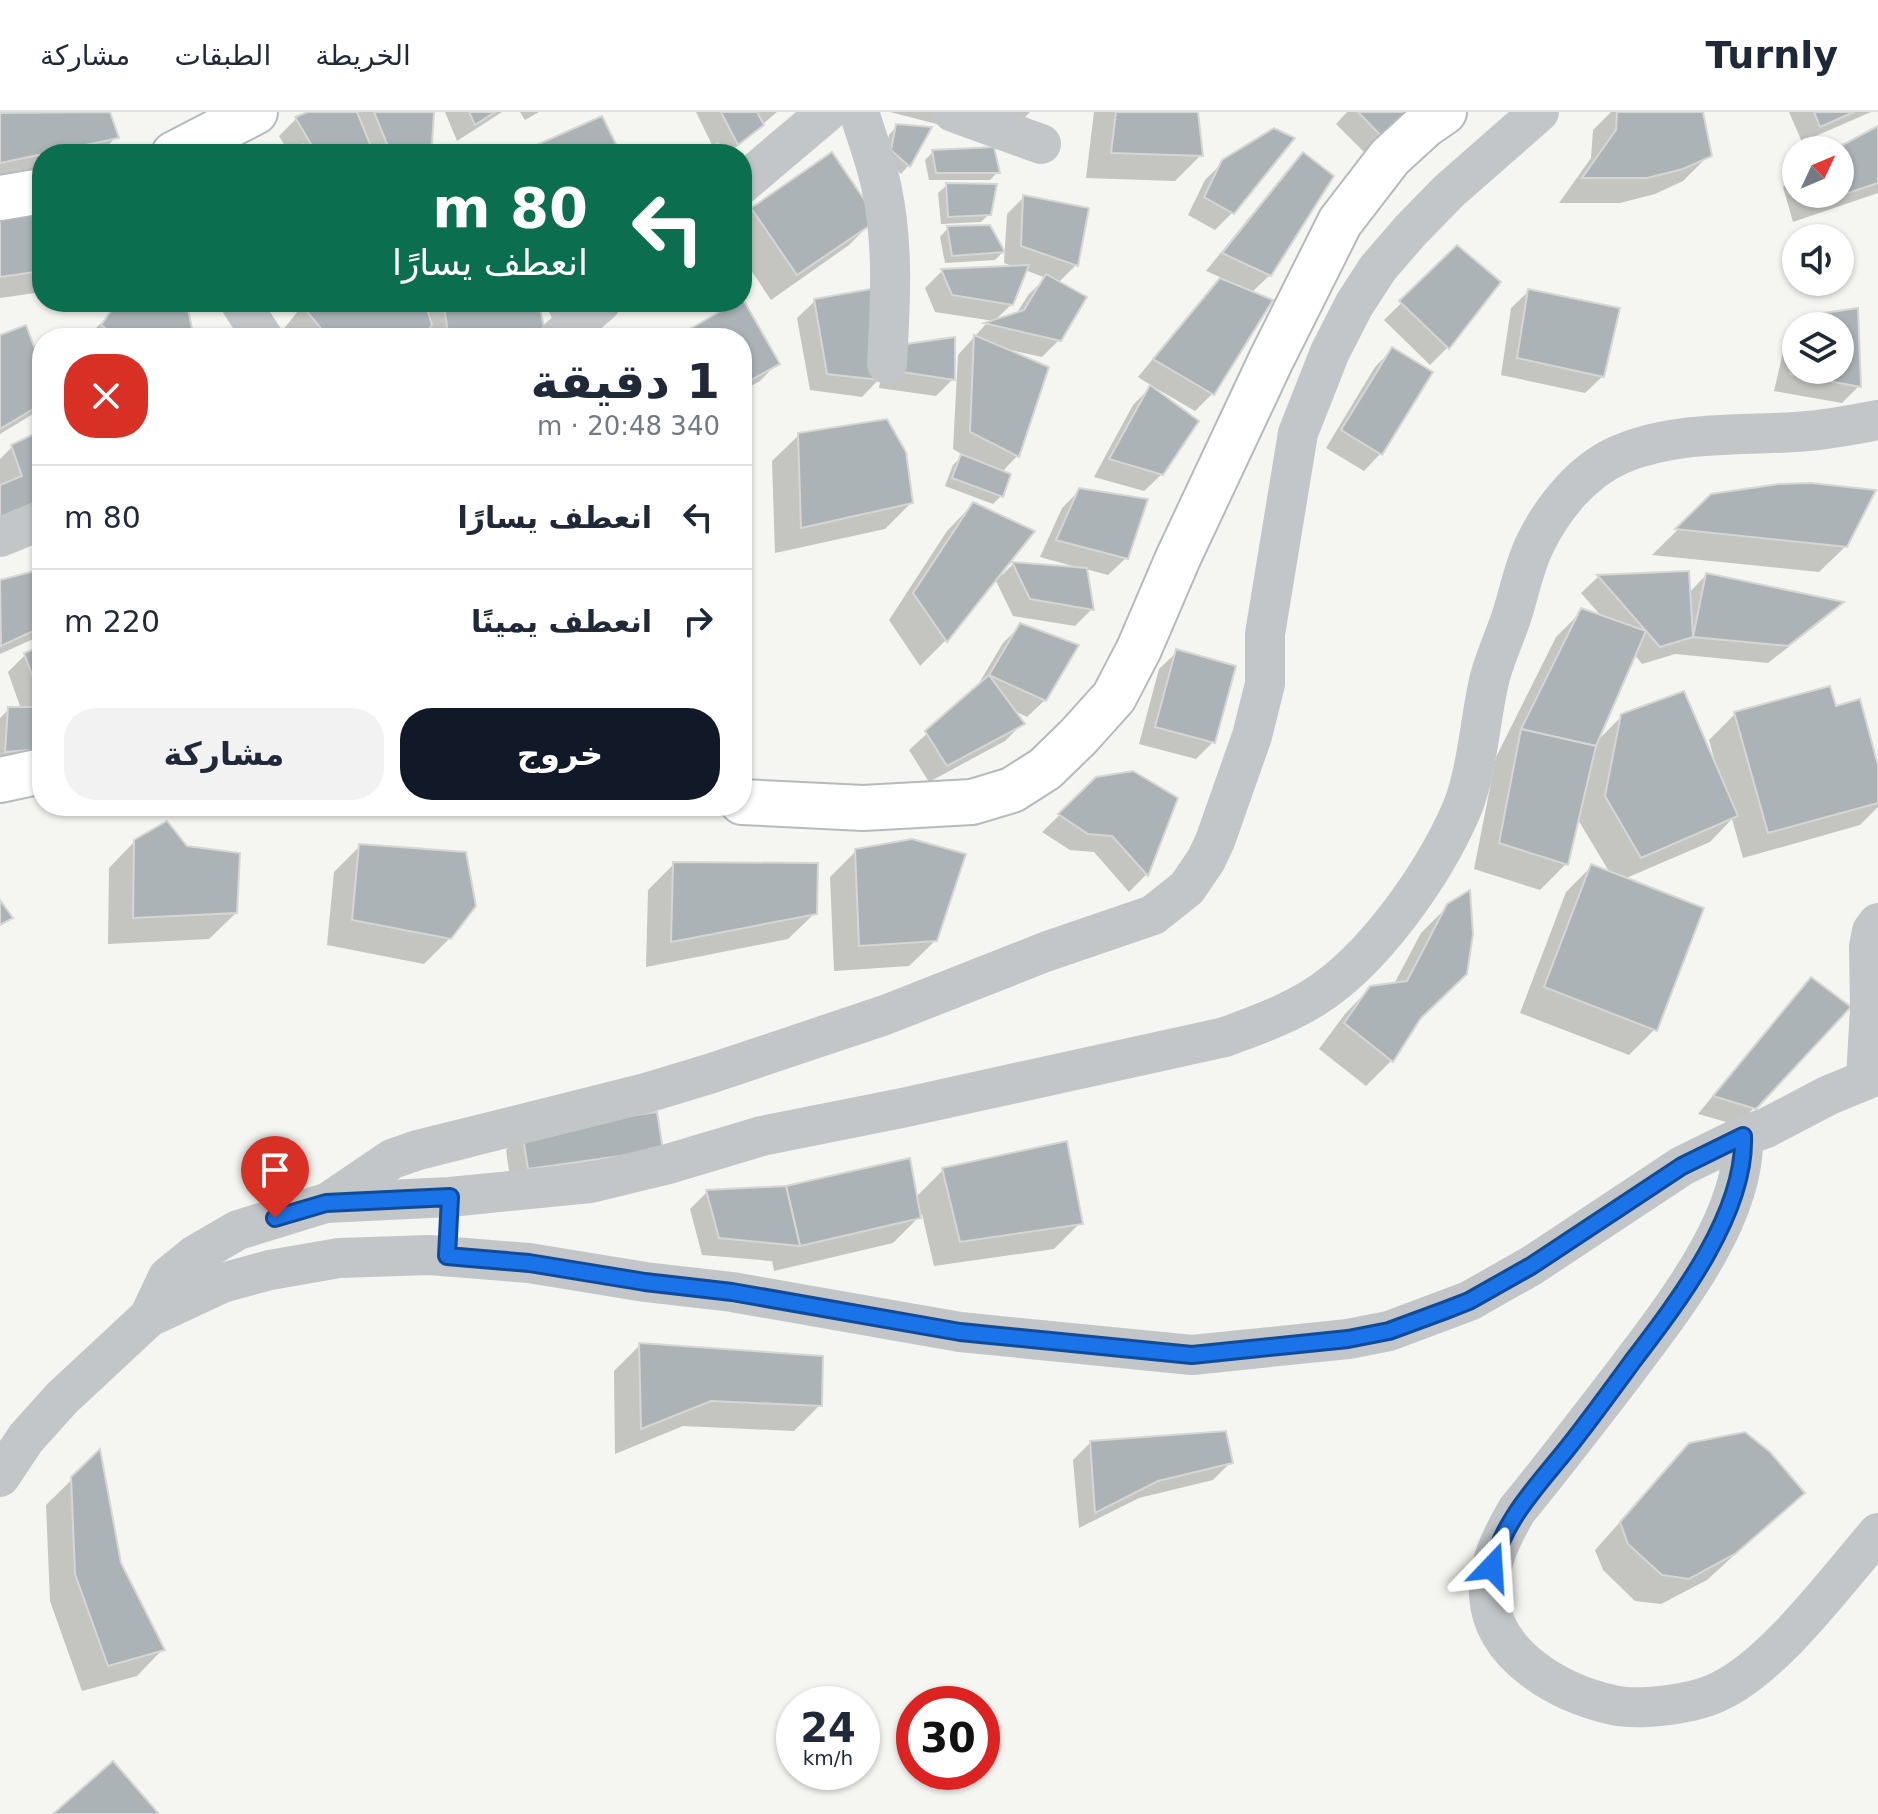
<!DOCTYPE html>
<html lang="ar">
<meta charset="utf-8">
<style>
body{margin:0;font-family:"DejaVu Sans","Noto Sans Arabic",sans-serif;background:#f2f2f3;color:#1f2937;direction:rtl;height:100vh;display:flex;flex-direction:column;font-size:30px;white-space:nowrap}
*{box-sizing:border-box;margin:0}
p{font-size:26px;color:#747a83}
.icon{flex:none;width:44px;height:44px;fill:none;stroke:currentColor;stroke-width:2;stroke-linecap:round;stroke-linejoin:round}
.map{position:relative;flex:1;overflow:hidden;direction:ltr}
.drawer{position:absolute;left:32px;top:216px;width:720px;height:488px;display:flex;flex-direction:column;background:#fff;border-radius:32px;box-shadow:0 2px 6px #0004;direction:rtl}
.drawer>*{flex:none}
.top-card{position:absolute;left:32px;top:32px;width:720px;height:168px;border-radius:32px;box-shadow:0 2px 6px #0004;direction:rtl;background:#0b6e4f;color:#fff;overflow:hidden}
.needle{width:52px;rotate:46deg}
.fabs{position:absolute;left:1782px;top:24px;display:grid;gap:16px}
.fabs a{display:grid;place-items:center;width:72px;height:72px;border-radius:50%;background:#fff;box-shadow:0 2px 6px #0004;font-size:40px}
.speed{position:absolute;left:776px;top:1574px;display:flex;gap:16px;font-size:40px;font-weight:700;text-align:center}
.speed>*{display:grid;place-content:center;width:104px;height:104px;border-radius:50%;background:#fff;box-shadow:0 2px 6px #0004;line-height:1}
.speed small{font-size:20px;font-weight:400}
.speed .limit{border:12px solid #d22;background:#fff;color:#111}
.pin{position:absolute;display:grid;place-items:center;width:68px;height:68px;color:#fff;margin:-82px -34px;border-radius:50% 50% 50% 0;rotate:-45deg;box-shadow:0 0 8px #0007}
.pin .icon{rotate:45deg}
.me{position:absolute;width:88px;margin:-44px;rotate:20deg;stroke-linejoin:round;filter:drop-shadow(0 0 6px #0008)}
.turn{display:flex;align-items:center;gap:28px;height:168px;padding:0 32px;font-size:36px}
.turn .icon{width:104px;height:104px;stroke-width:2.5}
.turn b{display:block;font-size:56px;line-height:68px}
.round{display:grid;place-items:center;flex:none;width:84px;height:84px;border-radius:32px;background:#f2f2f3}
.head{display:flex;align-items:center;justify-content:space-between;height:136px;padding:0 32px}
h1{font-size:48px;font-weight:600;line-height:60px}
.cta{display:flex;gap:16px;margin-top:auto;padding:16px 32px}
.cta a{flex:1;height:92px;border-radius:32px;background:#111827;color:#fff;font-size:32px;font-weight:600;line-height:92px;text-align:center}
.cta a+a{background:#f2f2f3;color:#1f2937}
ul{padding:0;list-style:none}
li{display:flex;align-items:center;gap:24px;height:104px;padding:0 32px;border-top:2px solid #e0e1e3}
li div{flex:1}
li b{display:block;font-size:30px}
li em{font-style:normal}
header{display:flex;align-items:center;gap:48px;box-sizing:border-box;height:112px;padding:0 40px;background:#fff;border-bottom:2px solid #e0e1e3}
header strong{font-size:38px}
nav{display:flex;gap:44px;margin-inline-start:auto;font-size:28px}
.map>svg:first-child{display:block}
</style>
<header>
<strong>Turnly</strong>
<nav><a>الخريطة</a><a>الطبقات</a><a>مشاركة</a></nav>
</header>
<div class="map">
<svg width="1878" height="1702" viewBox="0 0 1878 1702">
<rect width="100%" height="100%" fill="#f5f5f1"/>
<g fill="#0003">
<polygon points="9,0 108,0 116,25 100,42 42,42 42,55 0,63 0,3"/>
<polygon points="313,0 432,0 430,31 420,42 290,42 279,24 296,7"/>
<polygon points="445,0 502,0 457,29"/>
<polygon points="520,0 539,0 525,8"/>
<polygon points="696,0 777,0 728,42 701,42 713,35"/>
<polygon points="890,0 1030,0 1003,29"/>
<polygon points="1094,0 1196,0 1201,43 1175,69 1086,66"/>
<polygon points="1347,0 1415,0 1369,45 1336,12"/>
<polygon points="1611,0 1701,0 1709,43 1683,69 1655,82 1620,91 1559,91 1591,46 1593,18"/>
<polygon points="1789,0 1871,0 1802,30"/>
<polygon points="897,14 928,16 908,54 901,62 884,47 889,23"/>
<polygon points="1878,16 1878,81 1793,110 1783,75 1796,62 1796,82 1840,82 1840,38 1837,38"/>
<polygon points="933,40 998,60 990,68 929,68 925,48"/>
<polygon points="1303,43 1270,163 1251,181 1270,189 1212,282 1195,299 1154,275 1152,277 1162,362 1144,379 1094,365 1133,293 1152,274 1138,265 1203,186 1222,166 1206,159 1286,60"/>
<polygon points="1223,50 1232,101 1215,118 1188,103 1205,68"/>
<polygon points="947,73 989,102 981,110 941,112 938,81"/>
<polygon points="1024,85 1076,153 1058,171 1059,228 1042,245 1011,238 1010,240 1047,256 1017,344 1002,360 1009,363 1001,384 993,392 945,374 953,353 963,343 953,337 958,243 985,213 1016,202 1029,182 1046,166 1025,158 1012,192 994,209 935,200 925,176 942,159 1018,156 1004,151 1007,102"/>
<polygon points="753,97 875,107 849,133 771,188 742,145 742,108"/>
<polygon points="42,99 42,180 0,186 0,105"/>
<polygon points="948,116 1003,140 995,148 945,151 940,125"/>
<polygon points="1458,136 1498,170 1447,236 1430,253 1384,208"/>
<polygon points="1529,179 1603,264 1585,281 1501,263 1511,196"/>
<polygon points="815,189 883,252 953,267 936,284 879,276 881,265 862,285 810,278 797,206"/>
<polygon points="305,190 423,190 426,200 436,190 537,190 542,215 530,226 429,226 427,216 420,226 281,226 279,223"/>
<polygon points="544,190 570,190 552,206"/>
<polygon points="742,190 777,251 760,269 742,279 742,226 680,226"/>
<polygon points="114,198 192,226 86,226"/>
<polygon points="1856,198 1859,274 1842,291 1774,279 1787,223 1796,214 1796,258 1840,258 1840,214 1796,214 1805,205"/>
<polygon points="0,225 42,261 42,293 33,302 0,322"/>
<polygon points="1393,237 1381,341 1364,359 1326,336 1375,255"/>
<polygon points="42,320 0,427 0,347 12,335"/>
<polygon points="799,323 911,391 885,417 775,441 772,349"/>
<polygon points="1080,378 1126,446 1108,463 1086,457 1092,497 1075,514 1013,504 995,467 945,529 920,554 889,508 947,419 973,392 1002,463 1013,452 1076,457 1076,455 1040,445 1062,396"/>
<polygon points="1712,384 1846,434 1819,460 1652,443"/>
<polygon points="42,459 42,523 0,542 0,470"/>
<polygon points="1687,461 1689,481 1706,463 1840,492 1824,507 1768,551 1675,542 1642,552 1634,542 1595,631 1622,604 1714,653 1716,653 1709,628 1735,602 1834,596 1878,660 1878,695 1860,713 1743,746 1732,707 1710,730 1624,767 1655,917 1629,943 1520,901 1566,780 1592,754 1610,761 1577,706 1566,752 1540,778 1474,757 1496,645 1556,525 1582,499 1603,506 1581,481 1598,465"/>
<polygon points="1020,514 1045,588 1027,605 1012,598 1022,612 1005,629 929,670 909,638 975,578 1003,531"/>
<polygon points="42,536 42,652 0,655 0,606 9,597 21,597 8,560 25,543"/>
<polygon points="1177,540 1213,630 1196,647 1139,632 1159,557"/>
<polygon points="1097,667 1176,686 1146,763 1129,780 1094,740 1070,738 1042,720"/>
<polygon points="135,729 186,736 236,801 209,827 108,832 109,756"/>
<polygon points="360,734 450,826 424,852 327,833 334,760"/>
<polygon points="856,739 936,828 909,854 834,859 830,765"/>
<polygon points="674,752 815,801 788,827 646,855 648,778"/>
<polygon points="1448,794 1392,948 1366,974 1319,937 1345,902 1371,875 1394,872 1421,821"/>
<polygon points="1812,867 1754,996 1737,1013 1698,1002 1794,885"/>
<polygon points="656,1002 643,1055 511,1073 506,1038 523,1021"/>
<polygon points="943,1058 1080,1111 1054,1137 934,1154 922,1102 893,1131 774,1159 772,1149 702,1143 690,1097 707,1080 787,1076 915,1086"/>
<polygon points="640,1233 820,1293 794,1319 683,1314 615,1342 614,1259"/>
<polygon points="1090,1331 1231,1350 1213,1368 1139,1386 1079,1416 1073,1348"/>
<polygon points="1690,1332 1802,1381 1707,1468 1661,1492 1635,1489 1603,1458 1595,1438"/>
<polygon points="99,1341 119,1452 162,1538 137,1564 82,1579 50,1489 46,1393"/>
</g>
<g fill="#abb3b7" stroke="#d6d6d4" stroke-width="2">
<polygon points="110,0 119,26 0,51 0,1"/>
<polygon points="308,0 357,0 374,42 317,42 295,5"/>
<polygon points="374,0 434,0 432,32 413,42 391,42"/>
<polygon points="469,0 495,0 475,13"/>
<polygon points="721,0 757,0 764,13 738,33"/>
<polygon points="1116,0 1198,0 1203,44 1111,41"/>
<polygon points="1358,0 1417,0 1387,30"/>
<polygon points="1617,0 1703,0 1712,44 1683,57 1647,66 1582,66 1616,18"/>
<polygon points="1814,0 1854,0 1820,15"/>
<polygon points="602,4 621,42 516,42"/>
<polygon points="896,12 932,15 910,55 891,38"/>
<polygon points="1878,14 1878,71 1810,94 1807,82 1840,82 1840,38 1833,38"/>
<polygon points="1274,16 1295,26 1234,102 1204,85 1222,48"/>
<polygon points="718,31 726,42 696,42"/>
<polygon points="303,32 308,42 286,42"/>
<polygon points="994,35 1000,61 936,61 932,38"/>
<polygon points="832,40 878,108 797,163 751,96"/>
<polygon points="1303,40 1334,64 1271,164 1222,141"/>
<polygon points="946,71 997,72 991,103 948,105"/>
<polygon points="1023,83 1089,96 1078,154 1021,134"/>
<polygon points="42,97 42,159 0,165 0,103"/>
<polygon points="990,113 1005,140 952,144 947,114"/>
<polygon points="1457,133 1501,170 1449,237 1399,189"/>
<polygon points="1029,153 1013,193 952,183 941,157"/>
<polygon points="1046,162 1087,185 1061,229 984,211 1024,198"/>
<polygon points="1220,166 1273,188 1214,283 1153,247"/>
<polygon points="871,177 881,268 827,262 814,187"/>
<polygon points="1528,177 1620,196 1604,265 1517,246"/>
<polygon points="743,187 780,252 742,273 742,226 684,226 681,222 737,190 742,190"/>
<polygon points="308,190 425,190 432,213 422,226 329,226 304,196"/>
<polygon points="443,190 539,190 544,215 528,226 449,226"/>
<polygon points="113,196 188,197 194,226 119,226 101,213"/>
<polygon points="1858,196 1861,275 1790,262 1796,236 1796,258 1840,258 1840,214 1801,214 1804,204"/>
<polygon points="26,213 42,256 42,292 0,317 0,223"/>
<polygon points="974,223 1049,255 1019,345 970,320"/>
<polygon points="955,225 955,268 895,259 900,233"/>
<polygon points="1392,235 1433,260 1382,343 1341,318"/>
<polygon points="1150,273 1199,309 1163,363 1109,347"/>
<polygon points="887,307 906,340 913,391 801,416 798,321"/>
<polygon points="42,318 42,395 0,414 0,373 22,364 11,333"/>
<polygon points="961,342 1011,362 1003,385 952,366"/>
<polygon points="1811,371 1876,378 1847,435 1675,417 1711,382 1779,372"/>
<polygon points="1079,376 1148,387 1128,447 1056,428"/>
<polygon points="973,390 1035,419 947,530 913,481"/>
<polygon points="1012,450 1087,456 1094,498 1030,487"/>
<polygon points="42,457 42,515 1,534 0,468"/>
<polygon points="1689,459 1693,525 1660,535 1597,463"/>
<polygon points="1706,461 1844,490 1788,534 1693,525"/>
<polygon points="1581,496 1646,519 1596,634 1521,617"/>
<polygon points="1020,511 1079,533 1046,589 989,563"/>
<polygon points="42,534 42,579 38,579 24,541"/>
<polygon points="1176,537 1236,554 1215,631 1155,615"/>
<polygon points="989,563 1025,612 947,654 925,619"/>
<polygon points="1830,574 1836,594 1860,587 1878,653 1878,691 1768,721 1734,600"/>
<polygon points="1684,579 1738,704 1641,746 1605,684 1621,602"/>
<polygon points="8,595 42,595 42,637 5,640"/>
<polygon points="1521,617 1596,634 1568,753 1499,731"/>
<polygon points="1133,659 1178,686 1148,764 1112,724 1088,722 1058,702 1096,665"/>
<polygon points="167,709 187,734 240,741 237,801 133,806 134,728"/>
<polygon points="912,727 966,742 937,829 859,834 855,737"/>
<polygon points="359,732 466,740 476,794 451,827 352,808"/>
<polygon points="673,750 818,751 817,802 671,830"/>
<polygon points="1591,752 1704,796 1657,919 1544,875"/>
<polygon points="1470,778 1473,822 1467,862 1421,906 1393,950 1344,911 1370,874 1407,869 1447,792"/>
<polygon points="0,788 13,806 0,813"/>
<polygon points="1811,865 1851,895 1756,997 1713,984"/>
<polygon points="657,1000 663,1038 528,1057 522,1019"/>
<polygon points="1067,1029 1083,1112 960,1130 942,1056"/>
<polygon points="910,1046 921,1106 800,1134 786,1074"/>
<polygon points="786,1074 800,1134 719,1126 706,1078"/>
<polygon points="639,1231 823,1244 822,1294 711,1289 641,1317"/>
<polygon points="1226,1319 1233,1351 1158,1369 1095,1401 1090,1329"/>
<polygon points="1745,1320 1770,1340 1805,1381 1735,1442 1689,1467 1662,1463 1628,1432 1620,1410 1689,1331"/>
<polygon points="100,1337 121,1451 165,1538 108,1554 75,1462 71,1365"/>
<polygon points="113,1649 159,1702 53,1702"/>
</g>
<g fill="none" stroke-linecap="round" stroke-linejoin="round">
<defs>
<g id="secondary">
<polyline points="174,42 255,0"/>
<polyline points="0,86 42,79"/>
<polyline points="0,668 42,659"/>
<polyline points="742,690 863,696 972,690 1012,678 1045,657 1078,625 1114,585 1139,537 1178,446 1271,248 1340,110 1390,45 1425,13 1444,0"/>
</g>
</defs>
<use href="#secondary" stroke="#b4babe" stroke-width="48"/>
<g stroke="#c2c6c9" stroke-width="40">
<path d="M 859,0 C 867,26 877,52 882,78 C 894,135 890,194 887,252"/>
<polyline points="953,0 1041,32"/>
<polyline points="742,72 827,0"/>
<polyline points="240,190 263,226"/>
<polyline points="559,226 601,190"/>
<polyline points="0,425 42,408"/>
<polyline points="1866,967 1870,897 1869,835 1872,819 1878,811"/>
<path d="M 1743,1024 C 1746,1106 1672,1197 1626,1259 C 1590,1306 1554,1353 1517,1398 C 1502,1424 1487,1453 1489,1484 C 1493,1544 1559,1581 1613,1593 C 1640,1599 1695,1592 1720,1579 C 1775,1553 1837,1468 1878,1421"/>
<polyline points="327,1091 392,1047 418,1038 646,981 709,962 885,903 1045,840 1153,803 1187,776 1206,748 1215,729 1252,624 1265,572 1265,522 1298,321 1330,240 1354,193 1378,156 1410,119 1449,79 1539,0"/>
<path d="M 149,1205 L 168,1165 L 195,1143 L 238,1118 L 326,1091 L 450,1085 L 590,1071 L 668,1052 L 762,1024 L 902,996 L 1225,925 C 1254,914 1286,903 1313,886 C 1373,849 1433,763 1461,699 C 1477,662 1480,608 1489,569 C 1494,548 1504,527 1511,506 C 1519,482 1524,454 1535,432 C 1553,395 1583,358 1621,342 C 1676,319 1737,324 1794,320 C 1822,319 1851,313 1878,308"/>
<polyline points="0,1365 26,1326 62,1286 149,1205 222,1171 270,1158 339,1146 429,1143 529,1151 645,1170 732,1180 960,1220 1192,1243 1348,1227 1389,1219 1469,1189 1531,1154 1682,1054 1743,1024 1766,1016 1829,983 1878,963"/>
</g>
<use href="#secondary" stroke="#fff" stroke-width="44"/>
</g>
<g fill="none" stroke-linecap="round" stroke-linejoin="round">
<defs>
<path id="route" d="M 275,1106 L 326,1091 L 450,1085 L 447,1144 L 529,1151 L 645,1170 L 732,1180 L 960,1220 L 1192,1243 L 1348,1227 L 1389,1219 L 1446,1198 L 1469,1189 L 1531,1154 L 1682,1054 L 1743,1024 C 1746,1102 1677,1191 1632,1250 C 1610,1280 1589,1309 1566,1338 C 1536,1375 1504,1408 1492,1455"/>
</defs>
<use href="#route" stroke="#114b97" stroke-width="20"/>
<use href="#route" stroke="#1a73e8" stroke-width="14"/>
</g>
</svg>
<div class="fabs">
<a><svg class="needle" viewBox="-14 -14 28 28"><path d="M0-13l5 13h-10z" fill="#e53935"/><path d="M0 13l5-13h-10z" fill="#747a83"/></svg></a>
<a><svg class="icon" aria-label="sound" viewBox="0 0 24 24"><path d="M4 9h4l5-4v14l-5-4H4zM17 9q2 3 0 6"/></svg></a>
<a><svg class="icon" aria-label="layers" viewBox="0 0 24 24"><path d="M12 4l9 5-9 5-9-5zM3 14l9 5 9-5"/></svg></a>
</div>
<div class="speed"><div>24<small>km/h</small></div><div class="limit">30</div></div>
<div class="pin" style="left:275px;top:1106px;background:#d93025"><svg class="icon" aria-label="arrive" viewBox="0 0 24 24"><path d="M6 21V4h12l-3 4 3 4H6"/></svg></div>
<svg class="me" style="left:1492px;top:1455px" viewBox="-20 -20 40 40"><path d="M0-17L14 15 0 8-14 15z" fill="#1a73e8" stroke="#fff" stroke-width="4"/></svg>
<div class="top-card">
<div class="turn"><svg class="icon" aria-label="left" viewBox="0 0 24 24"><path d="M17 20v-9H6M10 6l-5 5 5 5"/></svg><div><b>80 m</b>انعطف يسارًا</div></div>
</div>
<section class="drawer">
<div class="head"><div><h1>1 دقيقة</h1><p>340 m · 20:48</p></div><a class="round" style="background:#d93025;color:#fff"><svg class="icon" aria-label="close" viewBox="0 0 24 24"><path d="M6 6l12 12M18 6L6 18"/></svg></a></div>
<ul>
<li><svg class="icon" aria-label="left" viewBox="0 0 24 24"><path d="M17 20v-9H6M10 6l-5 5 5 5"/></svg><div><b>انعطف يسارًا</b></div><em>80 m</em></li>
<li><svg class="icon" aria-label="right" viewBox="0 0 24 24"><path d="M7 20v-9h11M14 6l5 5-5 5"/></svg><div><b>انعطف يمينًا</b></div><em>220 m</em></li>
</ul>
<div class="cta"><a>خروج</a><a>مشاركة</a></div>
</section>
</div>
